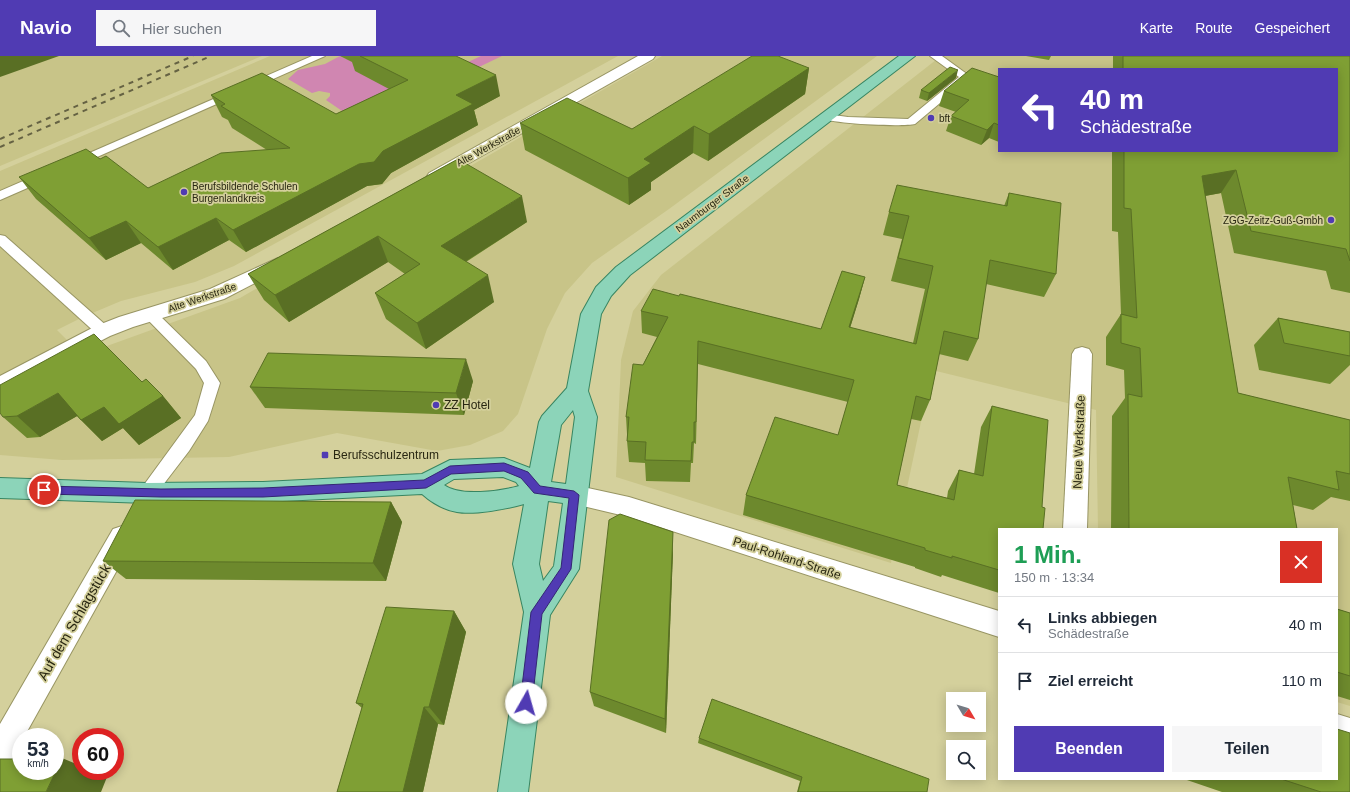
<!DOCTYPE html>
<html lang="de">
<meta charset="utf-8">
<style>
body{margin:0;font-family:Helvetica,sans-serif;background:#f6f6f7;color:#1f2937;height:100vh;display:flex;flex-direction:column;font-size:15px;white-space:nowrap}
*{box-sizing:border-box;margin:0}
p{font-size:13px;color:#747a83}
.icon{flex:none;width:22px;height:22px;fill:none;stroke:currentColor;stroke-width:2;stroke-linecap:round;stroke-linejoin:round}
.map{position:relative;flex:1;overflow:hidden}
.side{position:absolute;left:998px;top:472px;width:340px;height:252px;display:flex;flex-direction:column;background:#fff;border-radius:0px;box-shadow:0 2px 10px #0003}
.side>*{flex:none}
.banner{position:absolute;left:998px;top:12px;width:340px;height:84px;border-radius:0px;box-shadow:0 2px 10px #0003;background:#503bb3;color:#fff;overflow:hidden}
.needle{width:26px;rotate:128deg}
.tools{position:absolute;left:946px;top:636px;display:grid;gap:8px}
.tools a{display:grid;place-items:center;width:40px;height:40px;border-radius:0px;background:#fff;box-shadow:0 2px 10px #0003;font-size:20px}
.speed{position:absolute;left:12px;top:672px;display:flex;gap:8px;font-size:20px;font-weight:700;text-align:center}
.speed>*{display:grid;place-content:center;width:52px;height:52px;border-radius:50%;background:#fff;box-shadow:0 2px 10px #0003;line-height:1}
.speed small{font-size:10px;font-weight:400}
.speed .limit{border:6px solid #d22;background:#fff;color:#111}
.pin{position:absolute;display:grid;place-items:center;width:34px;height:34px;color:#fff;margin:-17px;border:2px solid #fff;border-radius:50%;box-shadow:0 1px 4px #0007}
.me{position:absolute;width:44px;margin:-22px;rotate:7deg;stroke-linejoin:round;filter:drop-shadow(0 0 3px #0008)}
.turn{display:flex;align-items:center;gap:14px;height:84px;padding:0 16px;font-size:18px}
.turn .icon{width:52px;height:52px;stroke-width:2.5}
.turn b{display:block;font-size:28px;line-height:34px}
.round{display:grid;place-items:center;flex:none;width:42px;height:42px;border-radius:0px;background:#f6f6f7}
.head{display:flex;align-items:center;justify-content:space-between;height:68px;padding:0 16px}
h1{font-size:24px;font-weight:700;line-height:30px;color:#1e9e55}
.primary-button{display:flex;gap:8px;margin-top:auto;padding:8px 16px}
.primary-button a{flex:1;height:46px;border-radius:0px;background:#503bb3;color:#fff;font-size:16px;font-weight:700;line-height:46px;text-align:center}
.primary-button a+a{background:#f6f6f7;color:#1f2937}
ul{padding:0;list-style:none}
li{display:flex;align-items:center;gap:12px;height:56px;padding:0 16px;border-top:1px solid #e0e1e3}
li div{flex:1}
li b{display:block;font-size:15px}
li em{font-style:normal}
header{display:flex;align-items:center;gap:24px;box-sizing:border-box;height:56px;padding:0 20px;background:#503bb3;color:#fff}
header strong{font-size:19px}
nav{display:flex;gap:22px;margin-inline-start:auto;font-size:14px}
.search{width:280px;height:36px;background:#f6f6f7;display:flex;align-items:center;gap:10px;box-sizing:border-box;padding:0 14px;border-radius:0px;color:#747a83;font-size:15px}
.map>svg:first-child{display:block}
</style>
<header>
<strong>Navio</strong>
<div class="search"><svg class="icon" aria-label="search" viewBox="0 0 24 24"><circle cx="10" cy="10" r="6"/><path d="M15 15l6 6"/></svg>Hier suchen</div>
<nav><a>Karte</a><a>Route</a><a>Gespeichert</a></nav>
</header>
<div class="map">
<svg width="1350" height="736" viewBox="0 0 1350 736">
<rect width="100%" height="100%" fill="#d4d09c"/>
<g fill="#c8c488" fill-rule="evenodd">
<polygon points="0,0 262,0 0,110"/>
<polygon points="270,0 618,0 234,210 195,226 121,245 83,261 57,274 82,299 240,242 662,0 877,0 669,153 592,207 565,237 547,273 518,358 503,375 470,389 437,395 337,377 229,401 62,404 0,399 0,115"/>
<path d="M 941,0 L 1350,0 L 1350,650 L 1337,646 L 1337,473 L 1098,473 L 1096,354 L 932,314 L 891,507 L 616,421 L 621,304 L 633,255 L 661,219 ZM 999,13 L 1337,13 L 1337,95 L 999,95 Z"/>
</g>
<g fill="#d086b1">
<polygon points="340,0 346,3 351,0 356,15 377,26 382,24 396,37 345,57 326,44 330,40 330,37 319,35 312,37 288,23 298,14 325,8"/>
<polygon points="481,0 502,0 479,11 468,6"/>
</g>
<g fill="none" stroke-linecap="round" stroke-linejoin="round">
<defs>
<g id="lane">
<polygon points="312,0 325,0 79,109 75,110 69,107 71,105"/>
<path d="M 930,0 L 942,0 L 971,21 L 915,68 C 904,71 826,68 821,61 L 826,58 L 848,61 L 908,63 L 959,21 Z"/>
<polygon points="44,116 48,117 50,120 48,123 0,144 0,135"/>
<polygon points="0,179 5,180 108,271 110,275 108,279 103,280 98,279 0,190"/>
<polygon points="151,254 156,256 206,305 220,327 208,365 189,395 153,442 147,444 141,442 138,437 195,359 204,327 196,313 146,262 144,259 146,256"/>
</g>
<g id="street">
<polygon points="638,0 655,0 653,3 441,123 435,125 429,123 427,120 429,117"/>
<polygon points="278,202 284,204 287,208 284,212 224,243 133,271 110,280 0,337 0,320 96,270 119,261 210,233"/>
<polygon points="1082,291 1089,293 1092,298 1087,473 1063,473 1072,298 1075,293"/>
<polygon points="574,429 629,441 999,555 999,581 629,461 566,446 562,439 566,432"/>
<path d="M 122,470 L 131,473 L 134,481 L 131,489 L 24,681 L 21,681 C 21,695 12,706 0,711 L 0,668 L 113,473 Z"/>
<polygon points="1337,658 1350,662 1350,692 1337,688"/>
</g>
<path id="primary" d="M 899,0 L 915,0 L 630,219 L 611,240 L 601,258 L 588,335 L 597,361 L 579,513 L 550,559 L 528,736 L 498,736 L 524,556 L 513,508 L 524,448 C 507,453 474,459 457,456 C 444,454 431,446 422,438 L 263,446 L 147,447 L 0,442 L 0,422 L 147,427 L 263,426 L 422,418 L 450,404 L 504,402 L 530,412 L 539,366 L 542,360 L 567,332 L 581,258 L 596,231 L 616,211 ZM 573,354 L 575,361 L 566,428 L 551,426 L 561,369 ZM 503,421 L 516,426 L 519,430 C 501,435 460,441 444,429 L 454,423 ZM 548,445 L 563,447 L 554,510 L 543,525 L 539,508 Z"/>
</defs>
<use href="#lane" stroke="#989563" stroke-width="2"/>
<use href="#street" stroke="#989563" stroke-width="2"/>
<use href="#primary" stroke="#388561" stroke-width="2"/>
<use href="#lane" fill="#fff" fill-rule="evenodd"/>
<use href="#street" fill="#fff" fill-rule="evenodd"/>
<use href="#primary" fill="#8cd4b9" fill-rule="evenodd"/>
<g stroke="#656243" stroke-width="2" stroke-dasharray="5 5" stroke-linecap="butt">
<polyline points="0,83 193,0"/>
<polyline points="0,91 211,0"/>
</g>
</g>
<g fill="#6d892d">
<polygon points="340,0 456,0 500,40 474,54 478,69 391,117 382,128 367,130 246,196 229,184 173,214 141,187 106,204 36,143 19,121 100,103 148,132 267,94 232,72 228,64 222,61 211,39 336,58 389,33 355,15 352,6"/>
<polygon points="1026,0 1051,0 1049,4"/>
<polygon points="1113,0 1350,0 1350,237 1331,233 1326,215 1234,197 1221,137 1205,140 1238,337 1350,364 1350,445 1331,441 1313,454 1293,449 1297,473 1111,473 1112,360 1125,342 1124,314 1106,309 1106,281 1121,258 1118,176 1112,175 1112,95 1337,95 1337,13 1113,13"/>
<polygon points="809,12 805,38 708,105 693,97 651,126 651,134 629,149 525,94 520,67 632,73"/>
<polygon points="999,21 999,86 989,82 981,89 946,75 951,60 956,56 939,50 944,35"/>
<polygon points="956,22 927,45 919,42 921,34"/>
<polygon points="458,103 527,166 466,206 494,246 426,293 386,263 375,237 405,218 388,206 289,266 264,244 248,218"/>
<polygon points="1009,137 1056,218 1044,241 986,228 978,283 968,305 939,298 930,344 921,365 911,363 897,429 947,442 948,435 959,414 974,418 981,371 992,350 999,473 999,537 942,519 941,521 915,512 915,511 743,459 746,439 838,379 848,346 698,308 696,388 694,387 693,407 691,407 690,426 646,425 645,407 629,406 627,385 627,378 626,361 643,309 657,281 642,277 641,255 821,273 865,221 859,243 850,272 913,287 925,233 891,225 902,183 883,179 889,156 1004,150"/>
<polygon points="1278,262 1350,276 1350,309 1330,328 1259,314 1254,289"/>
<polygon points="473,325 464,359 265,352 250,331"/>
<polygon points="142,326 163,340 181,362 139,389 123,372 102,385 77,360 40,381 27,382 3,361"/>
<polygon points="391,446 402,466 386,525 126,523 103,505"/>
<polygon points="673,495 666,677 594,650 590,636"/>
<polygon points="1337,553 1350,557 1350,644 1337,640"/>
<polygon points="454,555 466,576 444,669 438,668 423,736 337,736 362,652 356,647"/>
<polygon points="699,682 927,736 797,736 800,725 698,687"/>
<polygon points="1184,723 1337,723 1350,736 1222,736"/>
</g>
<g fill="#596f24">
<polygon points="0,0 59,0 0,21"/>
<polygon points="809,12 805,38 708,105 709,78"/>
<polygon points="958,14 956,22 927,45 929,37"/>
<polygon points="496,19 500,40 474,54 478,69 391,117 382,128 367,130 246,196 233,174 359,108 383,95 456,39"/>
<polygon points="994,67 989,82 981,89 987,74"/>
<polygon points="694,70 693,97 651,126 651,134 629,149 628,122 644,103"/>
<polygon points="1236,114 1221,137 1188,143 1202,120"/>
<polygon points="522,140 527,166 449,216 441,190"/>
<polygon points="216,162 229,184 173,214 158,191"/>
<polygon points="126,165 141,187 106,204 89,182"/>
<polygon points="378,180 388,206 289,266 275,239"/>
<polygon points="488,219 494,246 426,293 417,267"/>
<polygon points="865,221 859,243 843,294 849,271"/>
<polygon points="466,303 473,325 464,359 456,337"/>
<polygon points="58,337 79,359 40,381 17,360"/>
<polygon points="163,340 181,362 139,389 123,372 102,385 81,364 104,351"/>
<polygon points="391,446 402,466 386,525 373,507"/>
<polygon points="673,476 673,495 666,677 665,663"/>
<polygon points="454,555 466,576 444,669 429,651"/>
<polygon points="424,651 438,668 423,736 403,736"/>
<polygon points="62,702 81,710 81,715 92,715 107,721 101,736 46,736"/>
</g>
<g fill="#7f9f34" stroke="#596f24">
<polygon points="360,0 456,0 496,19 456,39 473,48 383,95 374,106 359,108 233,174 216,162 158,191 126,165 89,182 19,121 86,93 100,103 106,100 148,132 221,97 290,92 221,50 225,48 211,39 262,17 336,58 408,24"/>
<polygon points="752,0 778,0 809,12 709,78 694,70 644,103 651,107 628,122 520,67 567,42 632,73"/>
<polygon points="1123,0 1350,0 1350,205 1346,193 1251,175 1236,114 1202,120 1238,337 1350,364 1350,418 1336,415 1339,434 1288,421 1297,473 1129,473 1128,338 1142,341 1140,292 1121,287 1121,258 1137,262 1131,153 1124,152 1124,95 1337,95 1337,13 1123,13"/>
<polygon points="950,11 958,14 929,37 921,34"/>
<polygon points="972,12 999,21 999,69 994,67 987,74 951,60 969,44 944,35"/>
<polygon points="458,103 522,140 441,190 488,219 417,267 375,237 420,208 378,180 275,239 248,218"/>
<polygon points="897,129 1007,150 1009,137 1061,147 1056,218 990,204 978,283 944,275 930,344 916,340 897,429 954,444 959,414 983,420 992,350 1048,364 1042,451 1045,452 1043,473 999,473 999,514 952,500 952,502 925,494 925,492 746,439 775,361 838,379 854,324 698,285 696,366 694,366 694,386 692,386 691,405 645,404 646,386 627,385 629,361 626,361 633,308 643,309 668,261 641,255 653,233 679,240 680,238 821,273 842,215 865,221 849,271 916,288 933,210 898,202 909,160 889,156"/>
<polygon points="1278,262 1350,276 1350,300 1284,287"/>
<polygon points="94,278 142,326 146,323 163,340 119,368 104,351 81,364 58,337 17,360 3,361 0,357 0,329"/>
<polygon points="268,297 466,303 456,337 250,331"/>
<polygon points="135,444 391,446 373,507 103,505"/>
<polygon points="620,458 673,476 665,663 590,636 609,464"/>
<polygon points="386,551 454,555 429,651 424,651 403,736 337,736 363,648 356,647"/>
<polygon points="1337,553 1350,557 1350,620 1337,616"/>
<polygon points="712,643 929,723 927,736 798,736 802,721 699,682"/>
<polygon points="1337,673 1350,677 1350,736 1321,736 1281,723 1337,723"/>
<polygon points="62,702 46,736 0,736 0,703 21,703 21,715 55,715 55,703"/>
</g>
<polygon fill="#503bb3" stroke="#342674" points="504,407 528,416 540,430 574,435 579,439 571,513 542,558 532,647 530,651 526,653 522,651 520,647 531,556 561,512 569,442 534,437 521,422 504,415 451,418 426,432 263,441 161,441 44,438 39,434 44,430 161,433 263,432 424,424 450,410"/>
<g fill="#503bb3" stroke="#d4d09c" stroke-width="1.5">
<circle cx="931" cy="62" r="4"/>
<circle cx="184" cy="136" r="4"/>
<circle cx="1331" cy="164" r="4"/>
<circle cx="436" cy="349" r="4"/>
<rect x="321" y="395" width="8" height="8" rx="2"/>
</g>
<g text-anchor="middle" stroke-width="3.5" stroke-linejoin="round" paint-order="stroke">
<g font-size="10" fill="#292712" stroke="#d4d09c" text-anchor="start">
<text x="939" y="66">bft</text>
<text x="192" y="134">Berufsbildende Schulen<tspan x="192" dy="12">Burgenlandkreis</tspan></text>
<text x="1323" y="168" text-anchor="end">ZGG-Zeitz-Guß-Gmbh</text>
</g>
<g font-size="10" fill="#292712" stroke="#d4d09c">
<text transform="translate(488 90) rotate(-29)" y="4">Alte Werkstraße</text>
<text transform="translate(712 147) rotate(-37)" y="4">Naumburger Straße</text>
<text transform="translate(202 241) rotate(-19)" y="4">Alte Werkstraße</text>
</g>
<g font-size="12" fill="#292712" stroke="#d4d09c" text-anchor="start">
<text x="444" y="353">ZZ Hotel</text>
<text x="333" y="403">Berufsschulzentrum</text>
</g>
<g font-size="12" fill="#292712" stroke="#d4d09c">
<text transform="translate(1079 386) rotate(-88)" y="4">Neue Werkstraße</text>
<text transform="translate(787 502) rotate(18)" y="4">Paul-Rohland-Straße</text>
</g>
<g font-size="14" fill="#292712" stroke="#d4d09c">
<text transform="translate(74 566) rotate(-60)" y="5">Auf dem Schlagstück</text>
</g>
</g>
</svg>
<div class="tools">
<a><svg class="needle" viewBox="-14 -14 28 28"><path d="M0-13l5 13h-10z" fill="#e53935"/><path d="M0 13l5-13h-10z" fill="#747a83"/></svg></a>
<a><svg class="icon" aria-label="search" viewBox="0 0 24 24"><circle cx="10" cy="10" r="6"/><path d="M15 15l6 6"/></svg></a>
</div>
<div class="speed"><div>53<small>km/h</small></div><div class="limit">60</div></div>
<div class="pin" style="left:44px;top:434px;background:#d93025"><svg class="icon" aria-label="arrive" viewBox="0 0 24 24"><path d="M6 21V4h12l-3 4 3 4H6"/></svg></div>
<svg class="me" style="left:526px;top:647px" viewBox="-20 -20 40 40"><circle r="19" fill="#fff"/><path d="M0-13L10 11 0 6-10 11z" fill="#503bb3"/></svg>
<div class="banner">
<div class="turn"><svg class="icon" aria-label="left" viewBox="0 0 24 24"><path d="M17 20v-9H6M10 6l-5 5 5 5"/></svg><div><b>40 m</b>Schädestraße</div></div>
</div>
<section class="side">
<div class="head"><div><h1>1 Min.</h1><p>150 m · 13:34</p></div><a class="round" style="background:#d93025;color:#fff"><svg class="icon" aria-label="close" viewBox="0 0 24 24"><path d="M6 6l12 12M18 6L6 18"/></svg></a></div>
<ul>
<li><svg class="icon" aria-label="left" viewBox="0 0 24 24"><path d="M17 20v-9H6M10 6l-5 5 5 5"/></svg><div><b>Links abbiegen</b><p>Schädestraße</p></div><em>40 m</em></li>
<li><svg class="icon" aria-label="arrive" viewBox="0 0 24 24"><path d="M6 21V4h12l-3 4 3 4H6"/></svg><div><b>Ziel erreicht</b></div><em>110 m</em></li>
</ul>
<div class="primary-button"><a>Beenden</a><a>Teilen</a></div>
</section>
</div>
